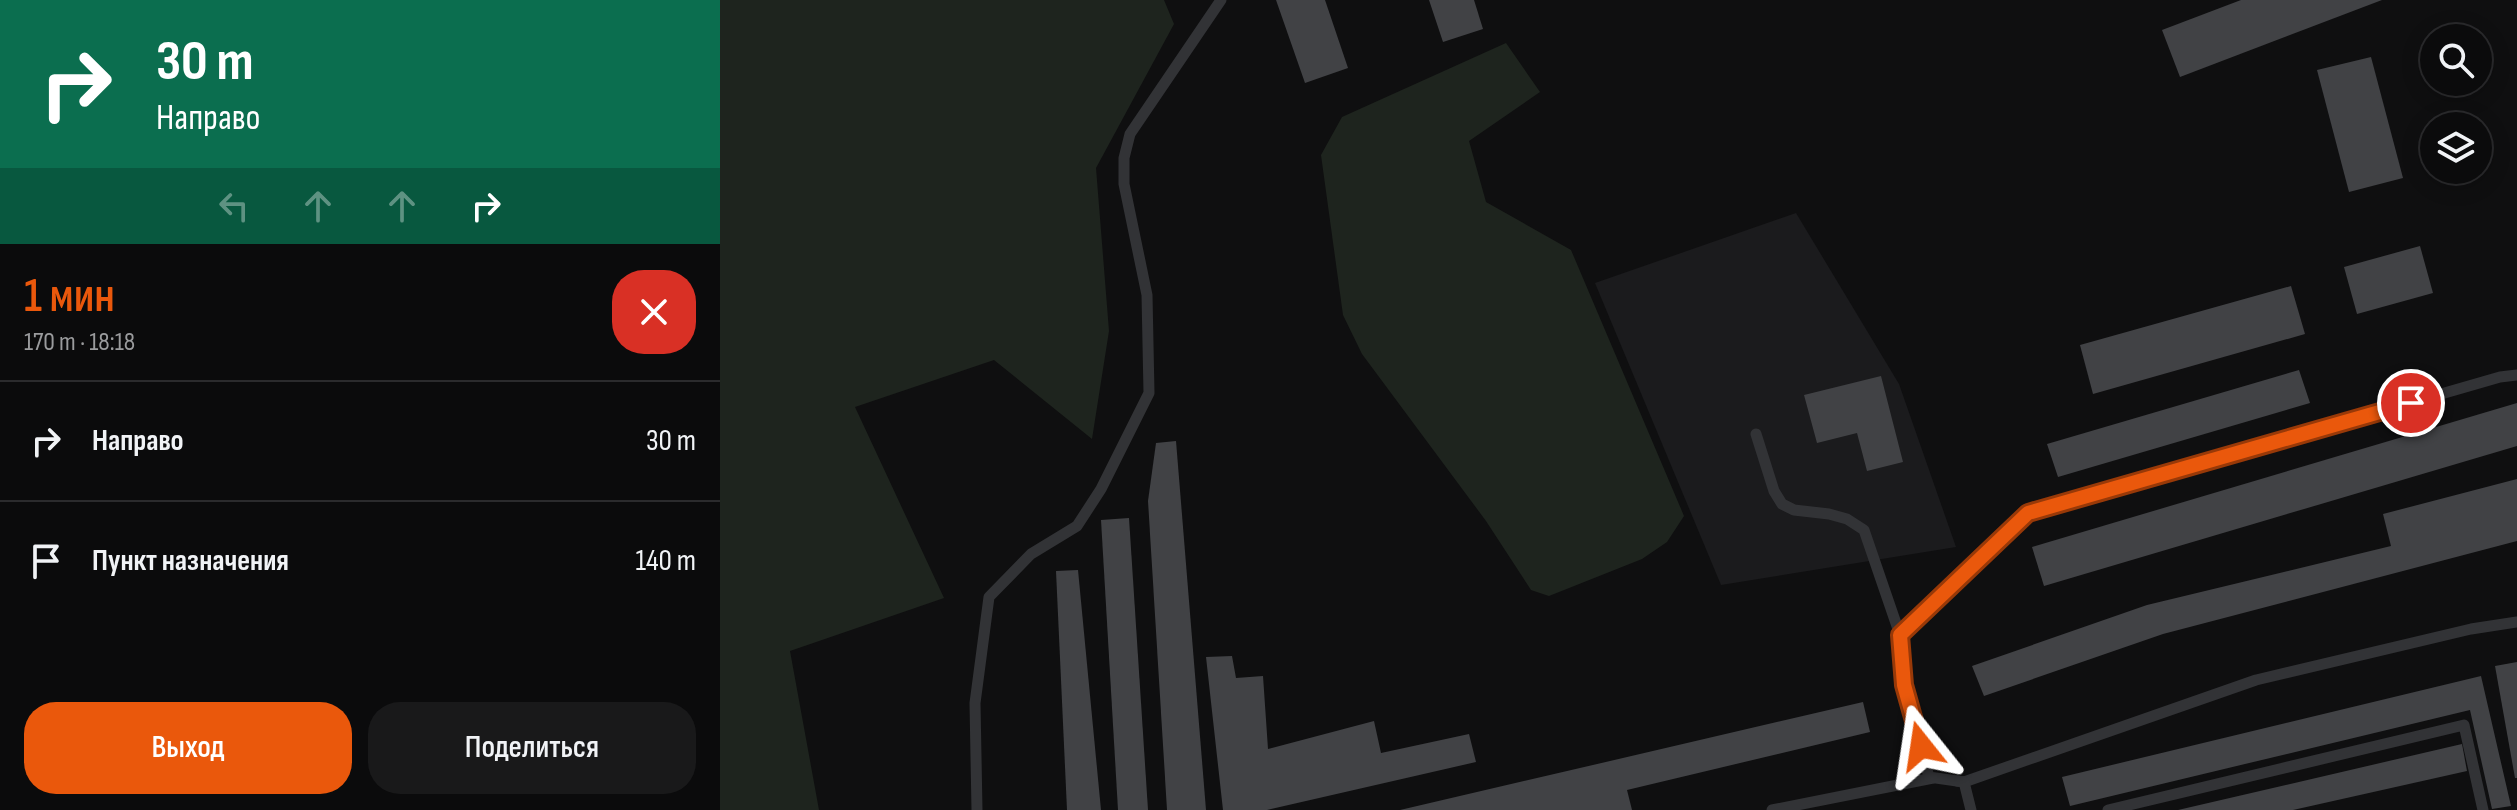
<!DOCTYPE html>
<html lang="ru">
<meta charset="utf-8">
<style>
body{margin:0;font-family:"Sofia Sans Condensed",sans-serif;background:#19191a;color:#f1f3f6;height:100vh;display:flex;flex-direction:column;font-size:30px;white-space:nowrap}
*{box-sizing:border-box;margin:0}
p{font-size:26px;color:#9a9b9d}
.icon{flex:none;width:44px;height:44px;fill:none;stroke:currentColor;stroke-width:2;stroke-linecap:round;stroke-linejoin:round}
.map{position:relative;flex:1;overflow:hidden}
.sheet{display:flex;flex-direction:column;background:#0b0b0c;width:720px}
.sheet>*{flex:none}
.guide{background:#0b6e4f;color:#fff;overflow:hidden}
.tools{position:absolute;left:1700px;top:24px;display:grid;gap:16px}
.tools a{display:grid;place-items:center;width:72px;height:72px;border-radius:50%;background:#0b0b0c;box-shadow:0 4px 20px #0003,0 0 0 2px #2b2b2d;font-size:40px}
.pin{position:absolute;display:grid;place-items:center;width:68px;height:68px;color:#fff;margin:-34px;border:4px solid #fff;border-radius:50%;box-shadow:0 2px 8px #0007}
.me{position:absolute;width:88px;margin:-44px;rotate:345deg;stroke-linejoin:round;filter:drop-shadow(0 0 6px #0008)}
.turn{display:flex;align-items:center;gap:28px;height:168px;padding:0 24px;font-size:36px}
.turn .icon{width:104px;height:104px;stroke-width:2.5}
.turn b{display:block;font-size:56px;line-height:68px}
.lanes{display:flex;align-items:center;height:76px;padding:0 24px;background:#0003;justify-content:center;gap:40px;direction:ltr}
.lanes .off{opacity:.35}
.round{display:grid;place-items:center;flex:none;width:84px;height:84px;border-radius:32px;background:#19191a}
.head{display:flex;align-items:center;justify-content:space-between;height:136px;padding:0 24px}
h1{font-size:48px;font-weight:600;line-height:60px;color:#ea580c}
.button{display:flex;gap:16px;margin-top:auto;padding:16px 24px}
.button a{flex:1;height:92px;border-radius:32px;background:#ea580c;color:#fff;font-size:32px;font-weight:600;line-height:92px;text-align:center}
.button a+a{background:#19191a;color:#f1f3f6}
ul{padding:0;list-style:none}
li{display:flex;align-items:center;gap:24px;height:120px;padding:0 24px;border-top:2px solid #2b2b2d}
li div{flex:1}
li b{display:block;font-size:30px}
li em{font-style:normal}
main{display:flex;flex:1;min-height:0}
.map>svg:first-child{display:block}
</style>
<main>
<section class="sheet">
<div class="guide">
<div class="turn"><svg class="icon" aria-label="right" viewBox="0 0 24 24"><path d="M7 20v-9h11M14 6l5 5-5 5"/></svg><div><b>30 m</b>Направо</div></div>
<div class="lanes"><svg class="icon off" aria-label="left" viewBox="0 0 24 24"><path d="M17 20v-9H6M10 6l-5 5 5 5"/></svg><svg class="icon off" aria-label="ahead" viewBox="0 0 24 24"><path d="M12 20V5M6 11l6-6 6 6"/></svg><svg class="icon off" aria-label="ahead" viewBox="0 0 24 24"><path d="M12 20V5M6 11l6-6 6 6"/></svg><svg class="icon" aria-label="right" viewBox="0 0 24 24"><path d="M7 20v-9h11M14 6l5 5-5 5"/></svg></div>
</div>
<div class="head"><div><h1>1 мин</h1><p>170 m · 18:18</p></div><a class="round" style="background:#d93025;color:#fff"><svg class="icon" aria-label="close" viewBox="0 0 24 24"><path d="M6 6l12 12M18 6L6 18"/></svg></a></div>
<ul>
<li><svg class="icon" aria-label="right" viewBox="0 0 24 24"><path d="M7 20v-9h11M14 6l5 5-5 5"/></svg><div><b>Направо</b></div><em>30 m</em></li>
<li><svg class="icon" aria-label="arrive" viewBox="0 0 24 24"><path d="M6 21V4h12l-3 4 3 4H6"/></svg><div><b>Пункт назначения</b></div><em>140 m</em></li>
</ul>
<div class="button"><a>Выход</a><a>Поделиться</a></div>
</section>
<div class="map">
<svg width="1797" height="810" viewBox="0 0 1797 810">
<rect width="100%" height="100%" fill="#0f0f10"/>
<polygon fill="#1b1b1d" points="1076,213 1179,384 1236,547 1001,585 875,283"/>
<g fill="#1e241e">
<polygon points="0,0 444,0 454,24 376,168 389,331 372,439 274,360 135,407 224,598 70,651 99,810 0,810"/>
<polygon points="786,43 820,92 749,141 766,202 851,250 964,516 947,542 922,559 829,596 811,590 766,521 642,354 623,315 601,155 622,117"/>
</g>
<g fill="#414245">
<polygon points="556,0 605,0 628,68 585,83"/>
<polygon points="709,0 754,0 763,29 723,42"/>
<polygon points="1521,0 1662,0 1460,77 1442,30"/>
<polygon points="1651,57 1683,178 1629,192 1597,70"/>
<polygon points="1700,246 1713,293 1637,314 1624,267"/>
<polygon points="1571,286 1585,334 1373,394 1360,345"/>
<polygon points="1579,370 1590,403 1338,477 1327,444"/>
<polygon points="1161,376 1183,462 1147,471 1137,433 1097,443 1084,395"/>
<polygon points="1797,403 1797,446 1324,586 1312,547"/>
<polygon points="456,441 486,810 447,810 428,501 436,443"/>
<polygon points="1797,479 1797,541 1443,634 1264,696 1252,666 1427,605 1671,546 1663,514"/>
<polygon points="409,518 428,810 398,810 381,520"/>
<polygon points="358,570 381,810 347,810 336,571"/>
<polygon points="512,656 516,678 543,676 548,749 654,721 661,753 749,734 756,762 547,810 503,810 486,657"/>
<polygon points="1797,662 1797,778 1795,778 1775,666"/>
<polygon points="1761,676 1791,806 1772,809 1750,710 1350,806 1342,777"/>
<polygon points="1143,702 1150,732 907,790 912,810 680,810"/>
<polygon points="1742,744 1747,771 1573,810 1458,810"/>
</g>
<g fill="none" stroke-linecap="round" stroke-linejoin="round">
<g stroke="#323336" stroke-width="11">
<polyline points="1036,434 1054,491 1062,504 1074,510 1109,514 1127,519 1144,530 1180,635"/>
<polyline points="1237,781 1244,782 1536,680 1751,629 1797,622"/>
<polyline points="257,810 255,703 269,597 311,554 357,526 381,489 429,393 427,295 404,184 404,158 410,134 501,0"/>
<polyline points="1052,810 1213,778"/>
<polyline points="1251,810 1244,782 1209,777 1184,685 1180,635 1308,513 1780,377 1797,375"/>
<polyline points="1388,810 1744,725 1763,810"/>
</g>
</g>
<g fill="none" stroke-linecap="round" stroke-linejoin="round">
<defs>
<polyline id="route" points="1201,746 1184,685 1180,635 1308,513 1691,403"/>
</defs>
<use href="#route" stroke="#983908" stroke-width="20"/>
<use href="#route" stroke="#ea580c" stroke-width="14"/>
</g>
</svg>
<div class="tools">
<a><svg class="icon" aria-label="search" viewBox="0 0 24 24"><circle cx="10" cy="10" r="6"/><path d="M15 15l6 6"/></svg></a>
<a><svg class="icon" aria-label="layers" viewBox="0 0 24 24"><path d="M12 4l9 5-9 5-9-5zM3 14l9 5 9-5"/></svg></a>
</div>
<div class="pin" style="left:1691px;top:403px;background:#d93025"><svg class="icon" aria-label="arrive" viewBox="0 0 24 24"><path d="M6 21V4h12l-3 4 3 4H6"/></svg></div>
<svg class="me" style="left:1201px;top:746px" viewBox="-20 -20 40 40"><path d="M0-17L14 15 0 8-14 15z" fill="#ea580c" stroke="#fff" stroke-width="4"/></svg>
</div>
</main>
